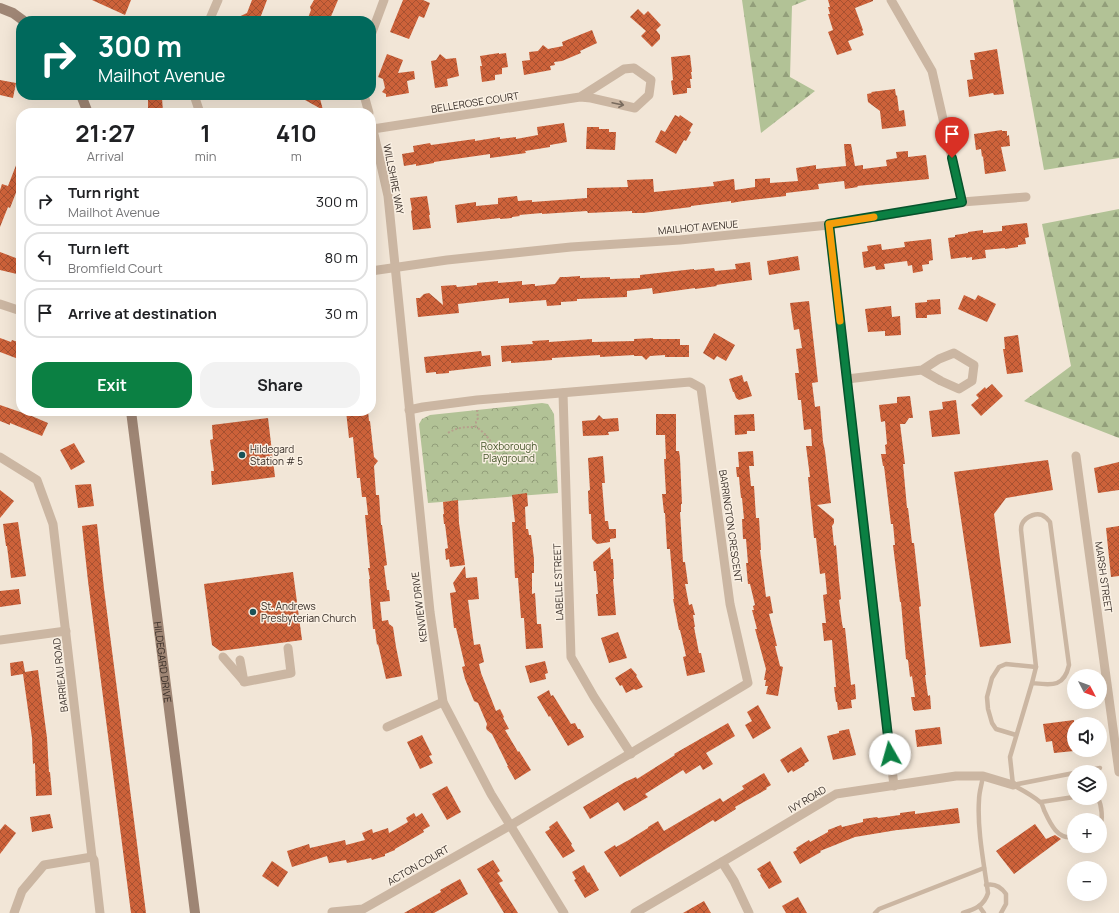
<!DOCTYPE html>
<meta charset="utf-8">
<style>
body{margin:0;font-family:Manrope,sans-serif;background:#f2f2f2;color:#202124;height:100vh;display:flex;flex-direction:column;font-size:15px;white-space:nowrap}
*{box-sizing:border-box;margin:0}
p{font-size:13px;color:#757577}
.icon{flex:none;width:22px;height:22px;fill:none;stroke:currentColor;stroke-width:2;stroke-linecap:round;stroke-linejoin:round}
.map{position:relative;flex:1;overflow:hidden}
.details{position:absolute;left:16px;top:108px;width:360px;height:308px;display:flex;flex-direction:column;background:#fff;border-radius:16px;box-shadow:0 4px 16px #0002}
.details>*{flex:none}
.top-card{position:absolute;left:16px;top:16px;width:360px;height:84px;border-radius:16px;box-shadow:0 4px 16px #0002;background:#00695c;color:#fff;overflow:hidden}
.needle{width:26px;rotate:131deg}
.fabs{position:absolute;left:1067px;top:669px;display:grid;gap:8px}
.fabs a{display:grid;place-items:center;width:40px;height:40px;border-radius:50%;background:#fff;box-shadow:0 4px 16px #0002;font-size:20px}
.pin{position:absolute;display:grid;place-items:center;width:34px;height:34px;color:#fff;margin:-41px -17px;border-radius:50% 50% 50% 0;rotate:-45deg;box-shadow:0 0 4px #0007}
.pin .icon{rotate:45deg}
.me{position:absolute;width:44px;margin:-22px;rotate:353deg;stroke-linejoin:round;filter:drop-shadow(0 0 3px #0008)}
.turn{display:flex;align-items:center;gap:14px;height:84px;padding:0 16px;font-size:18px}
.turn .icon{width:52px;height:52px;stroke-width:2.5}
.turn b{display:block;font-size:28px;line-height:34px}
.eta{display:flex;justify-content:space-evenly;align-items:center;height:68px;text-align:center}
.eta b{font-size:24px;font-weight:700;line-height:28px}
.button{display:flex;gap:8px;margin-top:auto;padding:8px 16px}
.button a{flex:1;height:46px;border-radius:16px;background:#0b8043;color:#fff;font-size:16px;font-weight:700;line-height:46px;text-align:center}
.button a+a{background:#f2f2f2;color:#202124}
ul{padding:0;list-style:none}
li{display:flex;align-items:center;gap:12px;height:50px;margin:0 8px 6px;padding:0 8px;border:2px solid #e0e0e0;border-radius:16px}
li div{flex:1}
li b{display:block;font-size:15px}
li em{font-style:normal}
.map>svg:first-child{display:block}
</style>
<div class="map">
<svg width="1119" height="913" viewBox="0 0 1119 913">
<defs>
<pattern id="forest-firs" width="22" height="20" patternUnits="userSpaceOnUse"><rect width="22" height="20" fill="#b2c296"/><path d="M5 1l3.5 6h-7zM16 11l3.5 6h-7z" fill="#929e7a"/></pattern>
<pattern id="park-crowns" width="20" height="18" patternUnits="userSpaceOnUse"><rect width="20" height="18" fill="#b2c296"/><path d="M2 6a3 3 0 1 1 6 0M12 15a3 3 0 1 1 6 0" fill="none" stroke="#929e7a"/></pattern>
<pattern id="building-cross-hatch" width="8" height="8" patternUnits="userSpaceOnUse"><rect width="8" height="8" fill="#cd623a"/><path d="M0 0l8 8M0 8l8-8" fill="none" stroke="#a75131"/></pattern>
</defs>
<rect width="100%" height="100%" fill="#f2e6d7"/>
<g fill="url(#forest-firs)">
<polygon points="742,0 807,0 792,6 790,77 815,91 761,133"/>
<polygon points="1013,0 1119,0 1119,158 1044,170"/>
<polygon points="1119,209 1119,438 1024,401 1071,366 1042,224"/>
</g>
<polygon fill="url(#park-crowns)" points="542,403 548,404 554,414 558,493 428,503 419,424 422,419 430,415"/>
<g fill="url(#building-cross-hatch)">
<polygon points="92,0 131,0 125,15"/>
<polygon points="252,0 267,0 259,21 230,21 247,13"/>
<polygon points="314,0 338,0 329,21 315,21 308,18 311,10 310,7"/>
<polygon points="403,0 423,0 430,3 424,18 419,16 409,39 390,32"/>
<polygon points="828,0 873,0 873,1 855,8 863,30 862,31 864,35 848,41 852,50 837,55 828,32 833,30 828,14 830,14 828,7 830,7"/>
<polygon points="638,9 644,15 648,11 661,25 656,30 660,35 660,39 652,47 641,36 646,31 630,17"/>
<polygon points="592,30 597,43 580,51 581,53 562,61 554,62 555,65 550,66 551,70 524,75 522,61 530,60 529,52 538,51 543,45 548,49 563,46 562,42"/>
<polygon points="997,49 1004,94 994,95 993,93 969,97 967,80 973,79 970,60 975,60 974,53"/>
<polygon points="499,53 499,54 506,53 508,67 502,68 502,74 495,75 495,80 482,82 480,66 482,66 480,56"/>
<polygon points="387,54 403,60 398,73 414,71 415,79 407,81 409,93 386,97 386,94 382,92 385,88 383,79 378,77"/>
<polygon points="440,54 446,59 456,58 459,76 447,79 448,86 435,88 431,61 436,60"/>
<polygon points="690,55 692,72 691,72 692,79 690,79 691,88 687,88 687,93 673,95 671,81 673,80 671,57"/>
<polygon points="0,80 16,83 13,98 0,95"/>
<polygon points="895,89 896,96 897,95 899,111 904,110 906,126 882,129 880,111 868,102 867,94 872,93 871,92"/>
<polygon points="148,95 160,95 160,98 162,98 163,112 148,113"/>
<polygon points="296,95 319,95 323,110"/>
<polygon points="675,115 679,117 680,115 693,124 689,131 691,132 686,141 684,140 676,154 655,142 661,130 665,132"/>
<polygon points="564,123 567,142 550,145 550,147 525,151 526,153 490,158 490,154 434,162 434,163 416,166 416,164 404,166 402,154 414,152 413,146 430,143 431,145 475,139 475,141 500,137 500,139 516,137 516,139 538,135 537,127"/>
<polygon points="587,127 599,127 599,129 609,129 609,132 616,132 615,150 586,149"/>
<polygon points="1002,130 1002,131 1007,131 1007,136 1009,135 1010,146 1001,147 1006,171 985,174 983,156 982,157 981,149 976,150 974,134"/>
<polygon points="844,144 851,144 855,166 863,165 863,169 887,166 886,160 897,158 896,152 908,151 908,157 926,155 929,179 857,186 858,187 845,189 844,181 818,184 819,189 786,193 786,196 743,201 731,203 731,201 691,206 691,207 643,213 632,213 632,211 588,213 587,211 542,214 542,213 519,215 520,216 512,217 512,218 500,219 500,218 457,223 455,205 476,202 476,206 498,204 498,198 517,196 518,201 532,200 532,202 587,198 587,188 628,187 627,180 653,179 654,192 714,186 713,182 734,179 735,190 755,187 755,179 770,178 770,183 798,181 796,168 816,165 816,169 846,166"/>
<polygon points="20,155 21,155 21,180 10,208 8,207 0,227 0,190 2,184 8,186"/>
<polygon points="427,196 430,215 429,215 431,228 413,230 411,211 412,210 410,198"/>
<polygon points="1027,223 1029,237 1025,238 1026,244 1018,245 1018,247 1005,249 1005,248 985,250 986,258 972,260 972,257 966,258 966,257 951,259 948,238 955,237 955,235 968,233 968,232 983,230 983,233 1002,231 1002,226"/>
<polygon points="931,239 933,260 929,261 929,264 922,265 923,271 913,273 912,265 908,266 907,261 884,264 885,269 876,270 875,266 864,268 862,252 868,251 867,246 881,244 882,250 905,247 904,242"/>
<polygon points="0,252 21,260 21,275 0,270"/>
<polygon points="798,256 800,270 769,275 767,261"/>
<polygon points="750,262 752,280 716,285 717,286 695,289 695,288 653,294 652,288 627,291 627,297 577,299 577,301 561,302 561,305 547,306 546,300 509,303 509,298 458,304 459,313 418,317 416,298 420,298 424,294 429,293 443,305 441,286 456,285 457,287 477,285 477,283 498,281 498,283 522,281 522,285 532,284 535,284 535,286 555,284 560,277 566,277 580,276 580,278 610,277 610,279 640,278 640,275 694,269 694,270 714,268 715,271 736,269 735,264"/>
<polygon points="964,295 975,300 978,295 996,304 987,322 958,309"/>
<polygon points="940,299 941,314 927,315 927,318 916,318 915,303 927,302 927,300"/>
<polygon points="809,301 818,382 812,383 815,407 820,406 823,442 825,451 831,503 817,505 834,519 834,523 832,526 834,546 836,545 839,581 841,599 839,600 842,623 843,628 845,628 851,685 855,684 856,699 851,700 852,708 838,710 837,702 836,702 834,687 836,687 832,640 824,641 822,623 826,623 823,595 827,594 825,573 820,574 816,538 814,538 808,477 810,477 806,446 812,446 811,429 804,430 801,400 798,400 795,373 799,373 796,349 802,348 799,329 794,330 790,303"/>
<polygon points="891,306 892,317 900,316 901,335 885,336 885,331 868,332 865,309"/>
<polygon points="714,333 735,345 726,361 717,356 714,360 703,353"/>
<polygon points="1018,335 1023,372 1007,374 1003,349 1005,349 1004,337"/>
<polygon points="0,338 11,342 12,340 21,343 21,360 0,352"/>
<polygon points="653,338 653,339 680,339 680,345 689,345 689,357 665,357 665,355 650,356 646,360 642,356 634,356 634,355 600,357 600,355 552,358 552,360 540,361 511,363 511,361 502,362 501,346 533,344 532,341 549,340 549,342 592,339 592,342 634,341 634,339"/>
<polygon points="481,351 482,356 490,355 491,366 449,371 449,373 436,374 436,372 426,373 424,357"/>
<polygon points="742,375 744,382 747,381 752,396 739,400 736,398 734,392 733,392 729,379"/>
<polygon points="992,384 1003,396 981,416 971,405 979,398 976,395 985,387 986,389"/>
<polygon points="910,396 913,418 909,418 905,424 900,424 905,464 903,464 907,508 908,508 912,543 914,543 921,606 919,607 926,675 925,675 928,696 930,695 931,709 914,711 914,710 913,710 911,697 915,697 912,676 910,677 908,660 906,659 901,602 900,602 893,545 895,545 893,524 891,524 884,466 883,466 881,454 886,454 885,445 887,444 885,421 881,422 879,405 897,403 897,397"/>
<polygon points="956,400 960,434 932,437 929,411 943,409 942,402"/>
<polygon points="0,405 26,414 27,414 48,423 42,436 10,423 10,425 0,421"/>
<polygon points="346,411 368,411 369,421 370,421 374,457 378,461 374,466 376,495 379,495 381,525 382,525 387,565 384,566 387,590 389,590 390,601 380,602 382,621 388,620 389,624 393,627 396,647 402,676 386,679 378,644 377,645 375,629 373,629 369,579 370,579 368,568 370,568 365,515 368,515 366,497 362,497 360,478 357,478 353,437 349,438"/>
<polygon points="656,414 676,414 676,451 679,451 680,458 682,504 681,504 681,512 680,512 683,562 685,562 688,584 685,584 689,605 692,604 695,615 693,615 695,627 694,627 699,653 701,653 705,672 687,676 683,657 686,656 680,630 679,630 673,599 674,599 670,549 667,549 665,513 664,513 662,494 666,494 664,459 666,459 665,435 656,435"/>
<polygon points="754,414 755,431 747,431 747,434 735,435 734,415"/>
<polygon points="599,415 603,419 618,418 619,431 608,432 609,435 583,436 582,421 595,420"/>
<polygon points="268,418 275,477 212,485 211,471 214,471 210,440 213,439 212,425"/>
<polygon points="74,443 85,462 71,470 60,450"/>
<polygon points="753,451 754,466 749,466 751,486 754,486 756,518 759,518 761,550 760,550 766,597 770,596 773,613 769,614 777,646 775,646 780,666 783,667 778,696 766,694 768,686 765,686 766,680 764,680 766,669 755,629 757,629 752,610 754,610 753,606 755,605 750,584 748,584 746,563 748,563 746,539 743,539 742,519 744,519 742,498 741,498 739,477 737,477 736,467 739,467 738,452"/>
<polygon points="603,456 605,483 602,483 605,521 608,521 609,529 616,529 616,538 610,539 610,542 597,544 592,539 591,514 589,514 588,491 590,490 588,458"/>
<polygon points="1048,460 1053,490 1006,498 994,514 1011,643 980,647 954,472"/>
<polygon points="1119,462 1119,490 1098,493 1094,468"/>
<polygon points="91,484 94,506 78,508 75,485"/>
<polygon points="0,490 14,501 0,518"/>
<polygon points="527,493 528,506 525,507 526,529 528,529 529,535 531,535 534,559 534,573 532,573 532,594 535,593 537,624 541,624 543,648 526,649 524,618 521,618 518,578 515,578 512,522 515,522 512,495"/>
<polygon points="458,500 459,523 465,565 450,567 449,559 446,560 445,549 448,548 445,524 444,524 443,514 444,514 443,502"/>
<polygon points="18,522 26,576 11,578 7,546 6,546 3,524"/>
<polygon points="97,524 104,589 146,913 131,913 88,581 82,526"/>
<polygon points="1119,526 1119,576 1111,577 1106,528"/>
<polygon points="610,547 611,559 613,559 614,579 613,579 616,615 598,616 596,594 598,594 596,571 594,571 593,562"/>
<polygon points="465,566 466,578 477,577 479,599 468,600 474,645 480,644 484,662 479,664 481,673 496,711 500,709 504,717 503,718 509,729 505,730 518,752 519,751 531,770 515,780 507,766 508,766 492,734 487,730 486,728 487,724 478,703 474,701 465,679 462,667 465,666 456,628 454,628 450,593 456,592 453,583"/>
<polygon points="293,572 302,640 220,651 212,645 204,584"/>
<polygon points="19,589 21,604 0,607 0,591"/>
<polygon points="618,632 627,658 609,663 601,638"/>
<polygon points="23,661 25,672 38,670 47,738 49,772 50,772 52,795 36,796 35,763 33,764 32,738 23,674 11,676 10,663"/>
<polygon points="545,661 548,673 545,674 546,679 530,683 525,666"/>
<polygon points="631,668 637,675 636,676 643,687 636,690 634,689 626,693 622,685 620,686 615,678"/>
<polygon points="549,690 551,696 553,695 571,724 575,723 578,729 580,729 584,737 568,746 550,716 549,717 537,697"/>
<polygon points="758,705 771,728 753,739 745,725 752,721 747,712"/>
<polygon points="1074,720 1074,751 1054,753 1052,741 1046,742 1043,724"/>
<polygon points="728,723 735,736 706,753 713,764 703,770 700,765 686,774 683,770 645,794 648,797 624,811 618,802 590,819 583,807 625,782 636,777 637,779 675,755 674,754"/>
<polygon points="940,727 942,744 917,747 915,730"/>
<polygon points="849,729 856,755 833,760 827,736 839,733 839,731"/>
<polygon points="422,735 432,755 429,756 433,763 420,769 407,742"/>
<polygon points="801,747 809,761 804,764 805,765 793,772 792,770 788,773 780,760"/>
<polygon points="764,773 771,785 766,788 767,789 735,807 736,809 715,822 713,820 620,877 604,852 615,845 616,847 627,841 648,828 648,827 658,821 664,831 720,798 723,802 744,789 742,786"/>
<polygon points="447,786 461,812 447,820 432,794"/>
<polygon points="958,808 960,823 934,826 898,830 897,830 855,837 820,851 821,852 800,864 793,852 797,850 796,848 809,840 810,842 828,832 828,830 841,825 842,827 863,822 863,819 877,817 878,818 900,815 900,813 915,811 915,814"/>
<polygon points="414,813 416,817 422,813 430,826 423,830 424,832 395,849 395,850 385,854 385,856 372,860 371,858 347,863 346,860 329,863 327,856 292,867 287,851 309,844 310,848 345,840 346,845 365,840 362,833 372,829 373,833 388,828 389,833 408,822 406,818"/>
<polygon points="50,814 53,828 32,832 30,817"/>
<polygon points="557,821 572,844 571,845 575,851 563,858 545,832 550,829 549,827"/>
<polygon points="5,824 16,833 0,854 0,830"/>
<polygon points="1035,824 1046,839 1055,835 1061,839 1014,874 996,851"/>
<polygon points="493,860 500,871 497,873 503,881 499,883 518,913 504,913 477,869"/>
<polygon points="272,861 288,872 278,887 262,876"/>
<polygon points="770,861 782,882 769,889 760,875 761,874 757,869"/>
<polygon points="584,865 588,873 589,872 599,890 585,898 574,880 576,879 572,872"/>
<polygon points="460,879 468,894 434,913 404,913 441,892 440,890"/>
<polygon points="798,897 807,913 786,913 782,906"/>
<polygon points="704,901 711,913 683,913"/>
</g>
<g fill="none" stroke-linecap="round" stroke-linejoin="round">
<g stroke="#b6a08d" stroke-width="2" stroke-dasharray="2 2" stroke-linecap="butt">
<path d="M 477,410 L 478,418 L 476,422 L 476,427 C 486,433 496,446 495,457"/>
<path d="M 448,433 C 457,427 466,427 476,427"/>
</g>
<g stroke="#cbb6a2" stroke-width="4.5">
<polyline points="1016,735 996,729 992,723 988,709 987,697 992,678 999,667 1006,664 1036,667"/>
<polyline points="1079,772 1100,768"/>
<path d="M 1013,785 L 1010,757 L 1032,683 C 1051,685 1064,688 1069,665 L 1050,522 C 1049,521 1046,517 1045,517 C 1038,511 1026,516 1022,524 C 1021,526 1021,528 1021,530 L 1036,667 L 1032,683"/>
<path d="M 1013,785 C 1022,790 1032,795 1040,802 C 1042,803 1043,807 1044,810 C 1050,823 1057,840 1074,837"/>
<polyline points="1013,785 1074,773"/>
<path d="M 1098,798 C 1102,806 1103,819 1100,827"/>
<polyline points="1041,802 1074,797"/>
<path d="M 986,885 C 995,883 1001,887 1006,894 L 1006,904 L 1001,913"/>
<polyline points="979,906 984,913"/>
<polyline points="875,913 879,909 984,868"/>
<path d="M 963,913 C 975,909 984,906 988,893 C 984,864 977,829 979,800 C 979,792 982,784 983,776"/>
</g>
<g stroke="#cbb6a2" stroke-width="9">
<polyline points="891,0 932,71 962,202"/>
<polyline points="209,21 218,0"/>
<polyline points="371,35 384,0"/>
<polyline points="194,95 200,113"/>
<polyline points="364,95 369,113"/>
<polyline points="371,121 388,196 430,612 443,702 491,794 564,913"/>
<polyline points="373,129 580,97 591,98 635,108 649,95 651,80 634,68 624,69 580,97"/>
<polyline points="829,225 894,786"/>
<polyline points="371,271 447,260 571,247 680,240 829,225 962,202 1026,197"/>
<polyline points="0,304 21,311"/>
<polyline points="847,379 922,370 941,381 959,389 972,381 974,365 954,353 939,359 922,370"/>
<polyline points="563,393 571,657 594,697 631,754"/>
<polyline points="1076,456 1119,772"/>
<polyline points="0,457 37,480 53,524 92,857 94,860 100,913"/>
<polyline points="0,640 66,631"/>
<polyline points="223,657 243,680"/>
<polyline points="240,660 244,682 291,673 288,648"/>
<polyline points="387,727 443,702"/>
<polyline points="722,862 734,881 749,913"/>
<polyline points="332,912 363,909 511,825 748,683 730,604 701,388 690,382 477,400 423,407 409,410"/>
<polyline points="14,913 22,891 44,865 92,857"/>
<polyline points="635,913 722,862 836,794 956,776 983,776 1013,785"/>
</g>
<g stroke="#9e8574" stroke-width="10">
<polyline points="0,8 13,13 24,21"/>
<polyline points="81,95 88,113"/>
<path id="s1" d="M 131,411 L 195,913"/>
</g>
</g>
<defs><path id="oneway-shaft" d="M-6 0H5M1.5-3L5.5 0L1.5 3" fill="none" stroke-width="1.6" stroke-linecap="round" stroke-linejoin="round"/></defs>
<use stroke="#786a5d" href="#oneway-shaft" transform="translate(618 104) rotate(12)"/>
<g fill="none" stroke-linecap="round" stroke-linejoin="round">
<defs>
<polyline id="route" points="890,754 829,224 962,202 952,158"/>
</defs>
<use href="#route" stroke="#07532c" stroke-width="10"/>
<use href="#route" stroke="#0b8043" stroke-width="7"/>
<polyline stroke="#f59e0b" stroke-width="7" points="840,321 829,224 874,217"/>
</g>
<g fill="#195258" stroke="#faf0e3" stroke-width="1.5">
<circle cx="242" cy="455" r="4"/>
<circle cx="253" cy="612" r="4"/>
</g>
<g text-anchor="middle" stroke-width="3" stroke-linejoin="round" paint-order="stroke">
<g font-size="10" fill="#352b25" stroke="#faf0e3">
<text transform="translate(475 102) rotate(-9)" y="4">BELLEROSE COURT</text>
<text transform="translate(394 179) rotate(79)" y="4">WILLSHIRE WAY</text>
<text transform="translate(698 227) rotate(-5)" y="4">MAILHOT AVENUE</text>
<text transform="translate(731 526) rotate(82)" y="4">BARRINGTON CRESCENT</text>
<text transform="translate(1104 577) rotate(82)" y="4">MARSH STREET</text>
<text transform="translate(558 582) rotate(-92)" y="4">LABELLE STREET</text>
<text transform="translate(419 607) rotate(-97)" y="4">KENVIEW DRIVE</text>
<text dy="4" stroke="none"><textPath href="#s1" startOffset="253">HILDEGARD DRIVE</textPath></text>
<text transform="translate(60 675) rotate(-96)" y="4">BARRIEAU ROAD</text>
<text transform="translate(807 799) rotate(-31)" y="4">IVY ROAD</text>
<text transform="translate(418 865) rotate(-30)" y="4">ACTON COURT</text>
</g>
<g font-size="10" fill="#435428" stroke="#faf0e3">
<text x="509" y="450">Roxborough<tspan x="509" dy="12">Playground</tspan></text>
</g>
<g font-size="10" fill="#352b25" stroke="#faf0e3" text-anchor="start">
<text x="250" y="453">Hildegard<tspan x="250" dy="12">Station # 5</tspan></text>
<text x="261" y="610">St. Andrews<tspan x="261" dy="12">Presbyterian Church</tspan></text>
</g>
</g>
</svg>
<div class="fabs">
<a><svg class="needle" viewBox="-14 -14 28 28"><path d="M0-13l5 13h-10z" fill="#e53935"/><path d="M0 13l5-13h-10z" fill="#757577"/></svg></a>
<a><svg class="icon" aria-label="sound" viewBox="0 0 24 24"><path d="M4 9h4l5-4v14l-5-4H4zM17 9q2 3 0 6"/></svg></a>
<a><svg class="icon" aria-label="layers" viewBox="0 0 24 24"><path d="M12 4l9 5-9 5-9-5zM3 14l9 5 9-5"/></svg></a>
<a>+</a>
<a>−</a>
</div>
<div class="pin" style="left:952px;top:158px;background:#d93025"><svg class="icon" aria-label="arrive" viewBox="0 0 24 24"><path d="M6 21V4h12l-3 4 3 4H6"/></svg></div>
<svg class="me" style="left:890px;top:754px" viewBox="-20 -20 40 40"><circle r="19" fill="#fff"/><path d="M0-13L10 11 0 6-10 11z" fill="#0b8043"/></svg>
<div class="top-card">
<div class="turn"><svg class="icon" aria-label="right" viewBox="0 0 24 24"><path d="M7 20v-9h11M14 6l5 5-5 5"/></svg><div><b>300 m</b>Mailhot Avenue</div></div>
</div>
<section class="details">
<div class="eta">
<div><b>21:27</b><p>Arrival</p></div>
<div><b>1</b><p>min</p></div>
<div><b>410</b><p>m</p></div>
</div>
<ul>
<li><svg class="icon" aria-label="right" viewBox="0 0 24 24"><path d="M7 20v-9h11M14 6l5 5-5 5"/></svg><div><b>Turn right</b><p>Mailhot Avenue</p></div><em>300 m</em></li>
<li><svg class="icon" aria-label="left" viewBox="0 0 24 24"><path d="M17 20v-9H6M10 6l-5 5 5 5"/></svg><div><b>Turn left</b><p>Bromfield Court</p></div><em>80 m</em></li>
<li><svg class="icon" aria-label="arrive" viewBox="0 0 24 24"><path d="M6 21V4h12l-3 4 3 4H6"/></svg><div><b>Arrive at destination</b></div><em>30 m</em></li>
</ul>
<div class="button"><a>Exit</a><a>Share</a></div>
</section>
</div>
